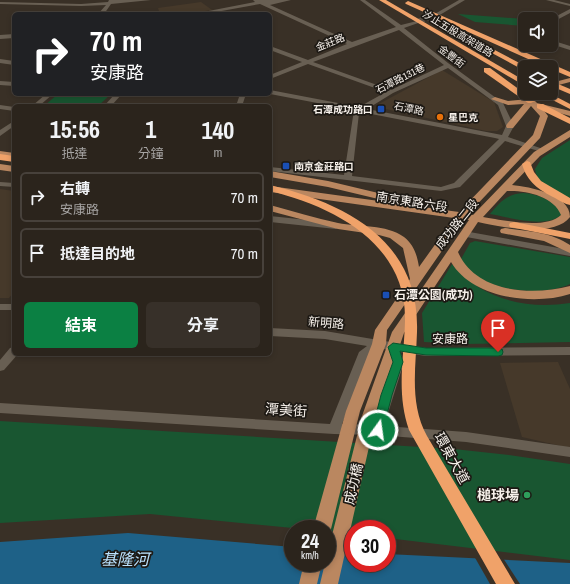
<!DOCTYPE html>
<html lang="zh-TW">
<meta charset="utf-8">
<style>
body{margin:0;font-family:"Archivo Narrow","Noto Sans TC",sans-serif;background:#373029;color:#f1f3f6;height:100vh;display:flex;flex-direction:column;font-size:15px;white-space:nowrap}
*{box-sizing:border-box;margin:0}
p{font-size:13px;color:#a6a4a3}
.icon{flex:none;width:22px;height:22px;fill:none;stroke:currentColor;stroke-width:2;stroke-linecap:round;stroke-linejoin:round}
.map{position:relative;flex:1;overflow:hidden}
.details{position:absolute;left:12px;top:104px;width:260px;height:252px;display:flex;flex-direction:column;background:#2b241c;border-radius:6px;box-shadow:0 2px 6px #0003,0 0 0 1px #47413b}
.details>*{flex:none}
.top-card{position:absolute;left:12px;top:12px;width:260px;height:84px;border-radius:6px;box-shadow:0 2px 6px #0003,0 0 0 1px #47413b;background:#202124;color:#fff;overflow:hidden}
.buttons{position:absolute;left:518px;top:12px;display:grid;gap:8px}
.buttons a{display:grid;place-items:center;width:40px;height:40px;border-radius:6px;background:#2b241c;box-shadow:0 2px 6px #0003,0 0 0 1px #47413b;font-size:20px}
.speed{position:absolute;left:284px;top:520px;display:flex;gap:8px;font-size:20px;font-weight:700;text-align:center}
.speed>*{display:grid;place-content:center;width:52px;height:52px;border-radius:50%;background:#2b241c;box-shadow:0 2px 6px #0003,0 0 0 1px #47413b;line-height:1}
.speed small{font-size:10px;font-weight:400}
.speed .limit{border:6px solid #d22;background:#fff;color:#111}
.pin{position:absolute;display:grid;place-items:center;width:34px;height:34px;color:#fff;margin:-41px -17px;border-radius:50% 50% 50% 0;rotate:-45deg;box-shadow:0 0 4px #0007}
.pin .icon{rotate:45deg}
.me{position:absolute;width:44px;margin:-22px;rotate:14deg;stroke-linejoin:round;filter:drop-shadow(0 0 3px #0008)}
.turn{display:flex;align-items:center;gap:14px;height:84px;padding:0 12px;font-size:18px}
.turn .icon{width:52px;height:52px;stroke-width:2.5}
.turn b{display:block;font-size:28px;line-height:34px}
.eta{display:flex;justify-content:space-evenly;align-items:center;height:68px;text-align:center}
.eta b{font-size:24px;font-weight:700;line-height:28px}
.action{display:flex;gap:8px;margin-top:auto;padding:8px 12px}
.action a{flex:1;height:46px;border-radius:6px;background:#0b8043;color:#fff;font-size:16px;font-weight:700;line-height:46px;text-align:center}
.action a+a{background:#373029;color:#f1f3f6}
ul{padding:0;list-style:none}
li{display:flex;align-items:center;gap:12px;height:50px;margin:0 8px 6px;padding:0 4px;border:2px solid #47413b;border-radius:6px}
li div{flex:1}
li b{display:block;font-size:15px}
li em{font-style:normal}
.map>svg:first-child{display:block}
</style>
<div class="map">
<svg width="570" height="584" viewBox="0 0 570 584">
<rect width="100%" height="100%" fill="#393026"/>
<g fill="#46392a">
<polygon points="201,2 212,10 186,14 160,14 158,8"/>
<polygon points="442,70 494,102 503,127 497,131 486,131 381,108 377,105"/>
<polygon points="0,189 14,191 14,292 9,298 0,298"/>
<polygon points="558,362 570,389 570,448 522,437 500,363"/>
</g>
<g fill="#195631">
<polygon points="458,14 525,19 525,26 475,22"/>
<polygon points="58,94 111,94 98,106 44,106"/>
<path d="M 570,140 L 570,198 C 557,191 537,186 535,169 L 542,158 Z"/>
<path d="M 523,193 C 539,194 551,200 561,211 L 561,215 C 546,229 508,217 490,214 C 500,202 507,194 523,193 Z"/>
<path d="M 475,241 L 570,257 L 570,284 C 543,297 489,292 468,269 C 465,266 463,262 461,259 L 470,243 Z"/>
<path d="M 452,264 C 482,299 525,310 570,303 L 570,342 L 464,344 L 424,342 L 422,313 Z"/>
<polygon points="0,421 454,449 509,455 570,464 570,560 387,538 387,529 353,529 353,534 327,531 327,529 303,529 150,514 0,523"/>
</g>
<polygon fill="#1e6187" points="128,533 293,547 293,563 327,563 327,550 353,552 353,563 387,563 387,554 570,563 570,584 0,584 0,542"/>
<polygon fill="#393026" points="474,556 503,558 520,584 490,584"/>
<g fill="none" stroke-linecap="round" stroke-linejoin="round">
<polyline stroke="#564d44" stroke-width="5.5" stroke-dasharray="5.5 2.5" stroke-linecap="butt" points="419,21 436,15"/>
<g fill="#685f53" fill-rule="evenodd">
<polygon points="109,0 151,0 111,4 104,14 98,14 106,5 81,6 0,4 0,2 81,4 108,2"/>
<path d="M 253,0 L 291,0 L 270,5 L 352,42 L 396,27 L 360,0 L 365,0 L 401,25 L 421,20 L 421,22 L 404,28 L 448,63 L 503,103 L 514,126 L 508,137 L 546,150 L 542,152 L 505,141 L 460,187 L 441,191 L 270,171 L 270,167 L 344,175 L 354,110 L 270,94 L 270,90 L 359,107 L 386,92 L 308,64 L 270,79 L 270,75 L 302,62 L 270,50 L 270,46 L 308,60 L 347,44 L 260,4 L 205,14 L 193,14 L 255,2 ZM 399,30 L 444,65 L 391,90 L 313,62 ZM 448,68 L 498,105 L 506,126 L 502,135 L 367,109 L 393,93 ZM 361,112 L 495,138 L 499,139 L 454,183 L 441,187 L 352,176 L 359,113 Z"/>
<polygon points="459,0 465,0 438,16 433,15"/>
<polygon points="546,0 554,0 570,4 570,6"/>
<polygon points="570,9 570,13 551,23 551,19"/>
<polygon points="14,34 14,38 0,39 0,35"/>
<polygon points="551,40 570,46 570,50 551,44"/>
<polygon points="0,59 14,61 14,65 0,63"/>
<polygon points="0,81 14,82 14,86 0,85"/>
<polygon points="46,94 53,94 39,106 32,106"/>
<polygon points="115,94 122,94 111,106 104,106"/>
<polygon points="240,94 246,94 242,106 236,106"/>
<polygon points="0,105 14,107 14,111 0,109"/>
<polygon points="14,121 14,126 0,136 0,130"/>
<polygon points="0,182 14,183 14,187 0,186"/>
<polygon points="270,216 336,223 340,226 336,229 270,222"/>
<polygon points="464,231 570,250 570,256 461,236 460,234"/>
<rect x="0" y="304" width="14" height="6"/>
<path d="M 270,328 L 325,331 L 426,348 L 570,347 L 570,355 L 426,356 L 400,352 L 404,362 L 384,426 L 466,432 L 570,447 L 570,457 L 466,442 L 377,435 L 334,434 L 0,413 L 0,403 L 330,424 L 359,352 L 367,346 L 325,339 L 270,336 ZM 380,348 L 388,350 L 392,362 L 372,425 L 342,424 L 370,354 Z"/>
<polygon points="14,347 14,354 18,354 4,370 0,371 0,360 10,348"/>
</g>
<g fill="#ba8760" fill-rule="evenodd">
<polygon points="570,78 570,82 551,87 551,83"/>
<path d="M 530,93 L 538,93 L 535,101 L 537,103 L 570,111 L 570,116 L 542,108 L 548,116 L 540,138 L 468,214 L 473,215 L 534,152 L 570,130 L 570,137 L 540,156 L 512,185 C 530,187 570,194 570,217 C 554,238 501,227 478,222 L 458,252 C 476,293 532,296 570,286 L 570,294 C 533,306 472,298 451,262 L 404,333 L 376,416 L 338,584 L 320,584 L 325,563 L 327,563 L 327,555 L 362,416 L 392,332 L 469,220 L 464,219 L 387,330 L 386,344 L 360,411 L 331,529 L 327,535 L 327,529 L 313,529 L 346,411 L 372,344 L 375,330 L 410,279 L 403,248 L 390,238 L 379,235 L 338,229 L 270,211 L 270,205 C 293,211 315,218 338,223 C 359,227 386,224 404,237 C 414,245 417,255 419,267 L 454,218 L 270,192 L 270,186 L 459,212 L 533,135 L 540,116 L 531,106 L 513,128 L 507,128 L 506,126 L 507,124 L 524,104 L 508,105 L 491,99 L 495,97 L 508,101 L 528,99 ZM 507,191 C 525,190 554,196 561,215 C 546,230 502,220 483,217 Z"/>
<polygon points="0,151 14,153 14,159 0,157"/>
<polygon points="0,164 14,166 14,172 0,170"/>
<polygon points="270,171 328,181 395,197 396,199 391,202 328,187 270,177"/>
<path d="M 505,228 C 526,231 552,232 570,245 L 570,253 L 544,241 L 501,233 L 500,231 L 501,229 Z"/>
<polygon points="304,563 322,563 317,584 299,584"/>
</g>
<g fill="#f0a269" fill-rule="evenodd">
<polygon points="379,0 386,0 525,81 525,86"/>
<polygon points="408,1 570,72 570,77 551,69 551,67 546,67 406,4 405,3"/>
<polygon points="466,37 470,37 527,67 525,67 525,71 466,39"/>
<polygon points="484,68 490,68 535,101 531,103 528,103 484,72"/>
<polygon points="551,81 570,89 570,94 551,86"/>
<polygon points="539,93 549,93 570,104 570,109"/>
<polygon points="537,104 543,104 570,118 570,124 537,108"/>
<polygon points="0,154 14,156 14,162 0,160"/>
<path d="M 527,161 L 530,162 L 534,172 L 541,181 L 570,198 L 570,205 C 565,204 560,201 555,198 C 539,190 527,182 522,164 Z"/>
<path d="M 270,185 C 347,204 420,241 417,332 C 416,367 409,403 427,436 L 515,584 L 496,584 L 409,430 C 396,392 404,360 405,321 C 407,244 335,207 270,191 Z"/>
<polygon points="514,222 570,233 570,239 510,227 509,225 510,223"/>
</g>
</g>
<polygon fill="#0b8043" stroke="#07532c" points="393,343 426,348 498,348 502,349 503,352 502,355 498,356 426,355 400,351 403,362 392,395 383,430 382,434 378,435 373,434 372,430 381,395 393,362 388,347"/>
<g fill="#1a4fb4" stroke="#1d1914" stroke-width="1.5">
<rect x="377" y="105" width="8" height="8" rx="2"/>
<rect x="282" y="162" width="8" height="8" rx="2"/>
<rect x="382" y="291" width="8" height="8" rx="2"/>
</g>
<circle fill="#e8710a" stroke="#1d1914" stroke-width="1.5" cx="440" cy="117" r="4"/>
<circle fill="#2e9e5b" stroke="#1d1914" stroke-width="1.5" cx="527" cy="495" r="4"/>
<g text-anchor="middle" stroke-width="3.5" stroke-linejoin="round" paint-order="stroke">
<g font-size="10" fill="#f7f1eb" stroke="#1d1914">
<text transform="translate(458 33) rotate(31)" y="4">汐止五股高架道路</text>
<text transform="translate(330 42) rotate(-22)" y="4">金莊路</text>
<text transform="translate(452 56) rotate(37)" y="4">金豐街</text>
<text transform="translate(400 78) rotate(-27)" y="4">石潭路131巷</text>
<text transform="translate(409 108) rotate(11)" y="4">石潭路</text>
</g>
<g font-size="10" font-weight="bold" fill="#f7f1eb" stroke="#1d1914" text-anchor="start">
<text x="373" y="113" text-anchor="end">石潭成功路口</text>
<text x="448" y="121">星巴克</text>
<text x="294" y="170">南京金莊路口</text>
</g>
<g font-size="12" fill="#f7f1eb" stroke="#1d1914">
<text transform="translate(412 202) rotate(9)" y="4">南京東路六段</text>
<text transform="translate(457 224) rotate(-51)" y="4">成功路二段</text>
<text transform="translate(326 323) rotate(5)" y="4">新明路</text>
<text x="450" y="343">安康路</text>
</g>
<g font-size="12" font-weight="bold" fill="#f7f1eb" stroke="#1d1914" text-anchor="start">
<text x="394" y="299">石潭公園(成功)</text>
</g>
<g font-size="14" fill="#f7f1eb" stroke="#1d1914">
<text transform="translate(286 410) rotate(4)" y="5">潭美街</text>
<text transform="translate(452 458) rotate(61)" y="5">環東大道</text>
<text transform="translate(353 484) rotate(-77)" y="5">成功橋</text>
</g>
<g font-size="14" font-weight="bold" fill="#f7f1eb" stroke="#1d1914" text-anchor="end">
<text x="519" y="500">槌球場</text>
</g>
<g font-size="16" font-style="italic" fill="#bae2fe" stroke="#1d1914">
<text x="125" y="565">基隆河</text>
</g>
</g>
</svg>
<div class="buttons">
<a><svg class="icon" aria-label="sound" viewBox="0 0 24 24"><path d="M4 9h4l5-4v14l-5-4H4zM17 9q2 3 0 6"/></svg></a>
<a><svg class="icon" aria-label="layers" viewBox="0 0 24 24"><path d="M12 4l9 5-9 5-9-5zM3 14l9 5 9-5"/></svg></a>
</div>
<div class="speed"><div>24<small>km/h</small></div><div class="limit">30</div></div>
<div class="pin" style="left:498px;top:352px;background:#d93025"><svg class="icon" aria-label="arrive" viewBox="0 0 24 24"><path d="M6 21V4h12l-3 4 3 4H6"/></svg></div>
<svg class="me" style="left:378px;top:430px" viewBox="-20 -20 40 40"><circle r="17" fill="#0b8043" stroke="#fff" stroke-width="3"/><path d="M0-11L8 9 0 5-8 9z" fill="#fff"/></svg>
<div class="top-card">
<div class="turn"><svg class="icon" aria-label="right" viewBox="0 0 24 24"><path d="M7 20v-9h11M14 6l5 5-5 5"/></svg><div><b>70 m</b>安康路</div></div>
</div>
<section class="details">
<div class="eta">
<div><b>15:56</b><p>抵達</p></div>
<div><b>1</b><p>分鐘</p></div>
<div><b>140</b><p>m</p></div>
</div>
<ul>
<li><svg class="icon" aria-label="right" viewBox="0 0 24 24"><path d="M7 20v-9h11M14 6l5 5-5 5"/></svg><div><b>右轉</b><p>安康路</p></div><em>70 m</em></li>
<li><svg class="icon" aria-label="arrive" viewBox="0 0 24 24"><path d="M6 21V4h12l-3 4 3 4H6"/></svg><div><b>抵達目的地</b></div><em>70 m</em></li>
</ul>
<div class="action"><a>結束</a><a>分享</a></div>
</section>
</div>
